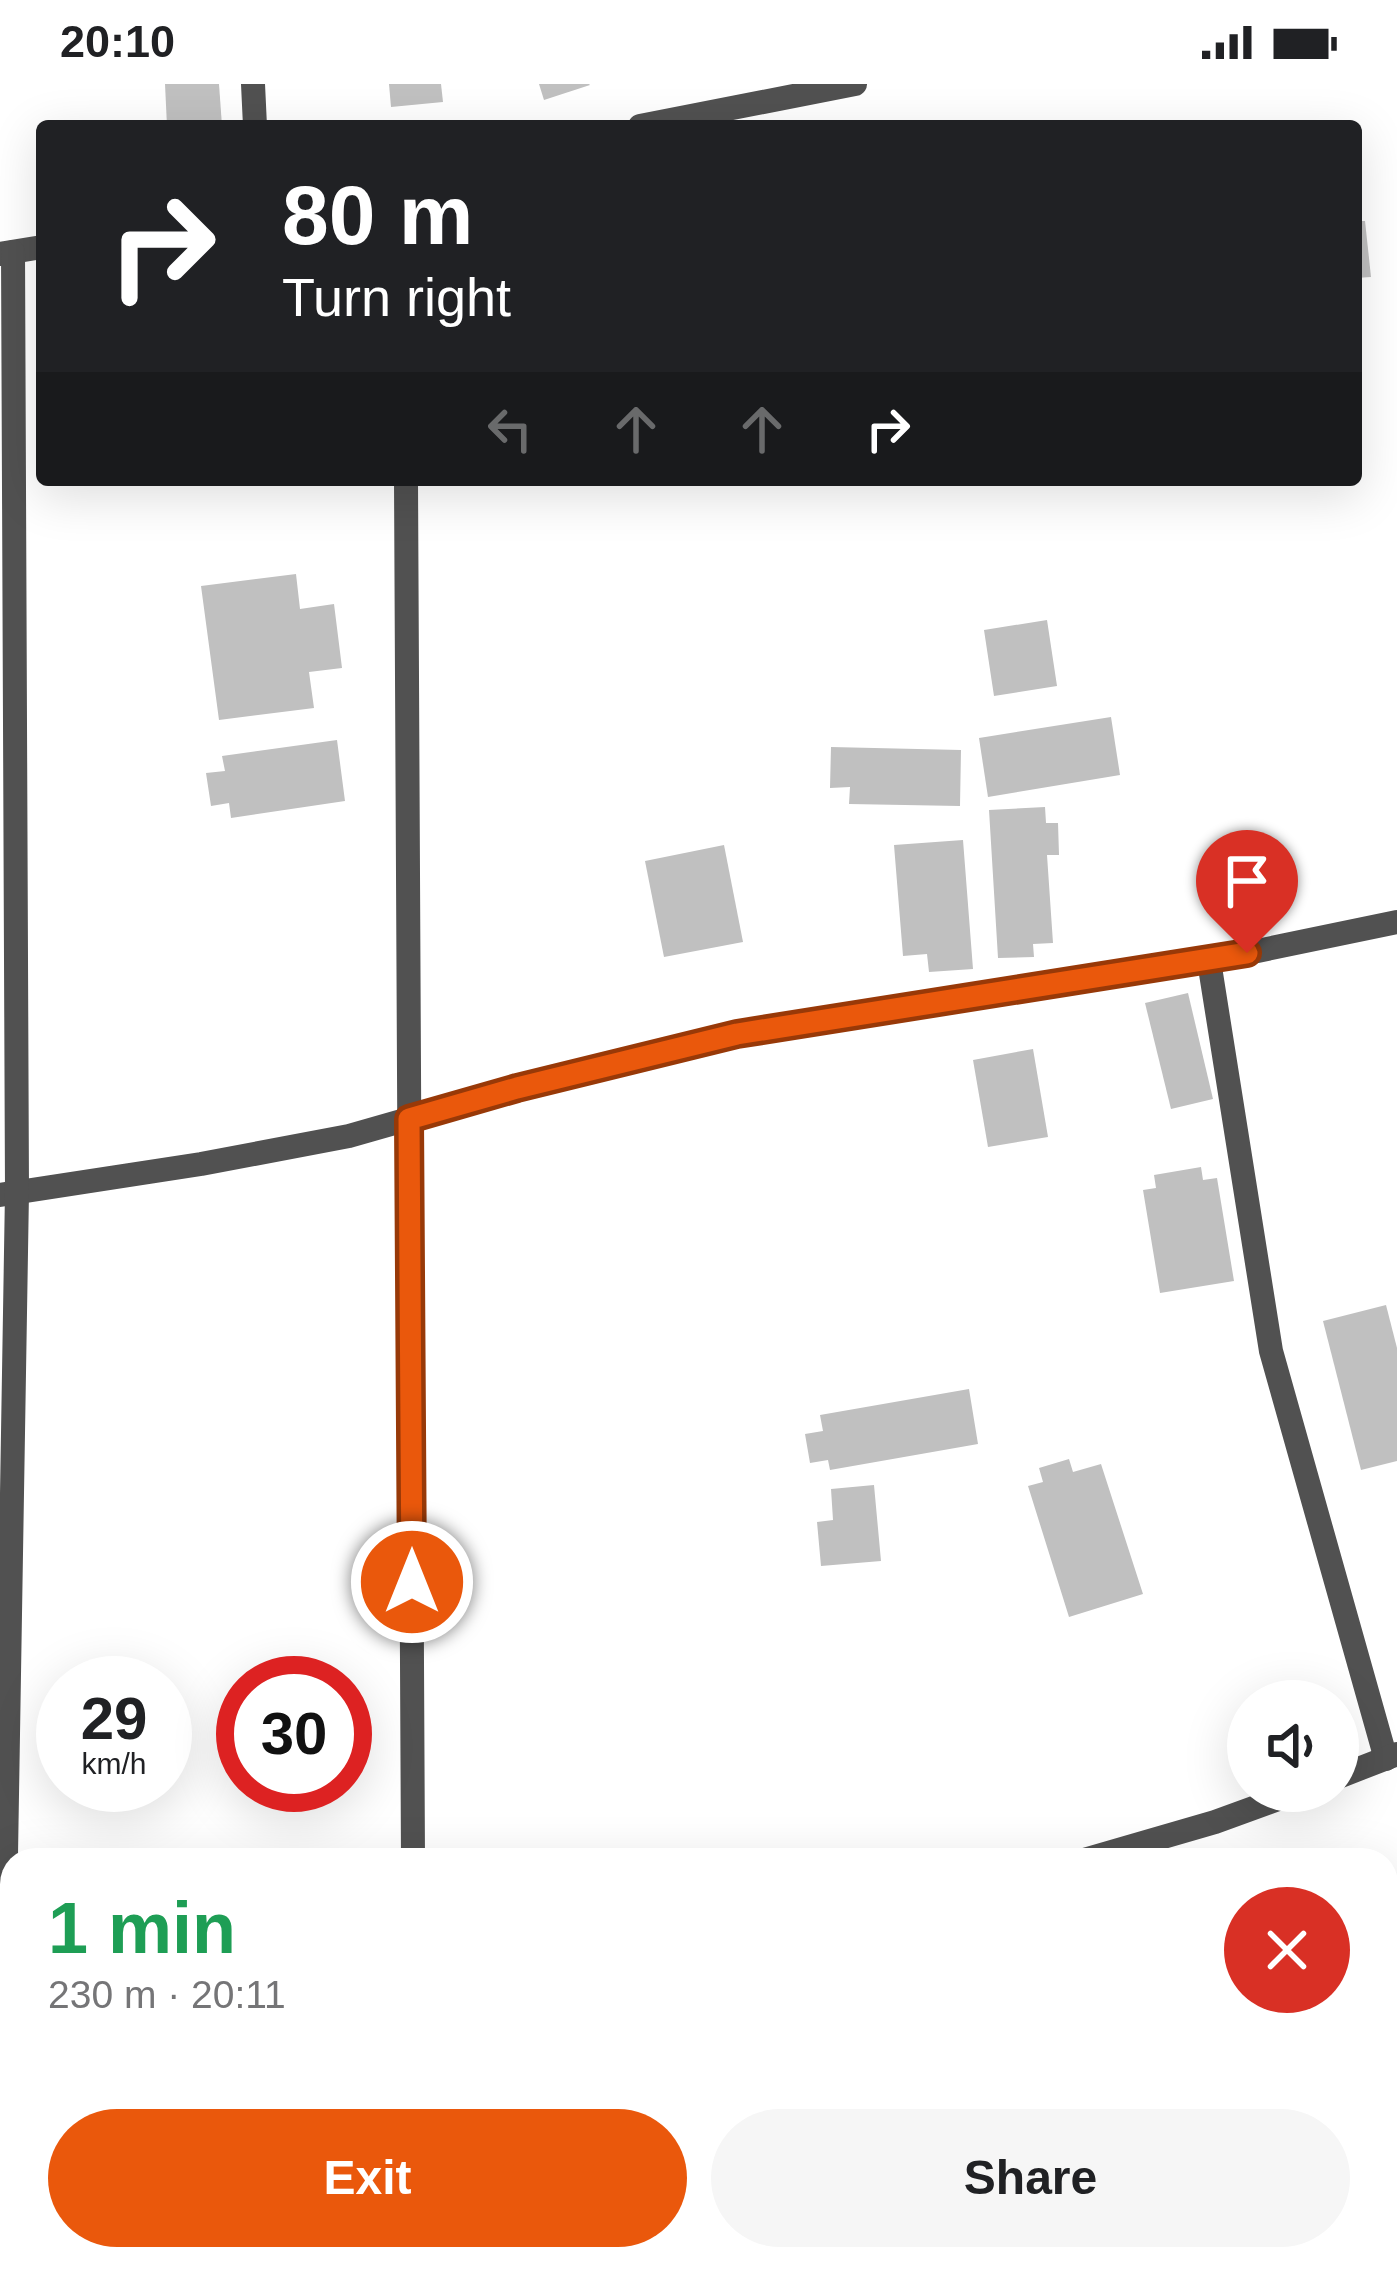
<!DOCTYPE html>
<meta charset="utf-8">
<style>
body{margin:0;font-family:Arial,sans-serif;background:#f6f6f6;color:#202124;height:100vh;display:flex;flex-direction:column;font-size:45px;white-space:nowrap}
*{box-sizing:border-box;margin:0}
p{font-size:39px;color:#757577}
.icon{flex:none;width:66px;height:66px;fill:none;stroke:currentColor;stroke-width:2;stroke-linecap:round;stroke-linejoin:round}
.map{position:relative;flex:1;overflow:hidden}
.details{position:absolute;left:0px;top:1764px;width:1398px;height:423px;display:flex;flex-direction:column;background:#fff;border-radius:36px 36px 0 0;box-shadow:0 12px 48px #0002}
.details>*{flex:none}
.guide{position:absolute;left:36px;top:36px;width:1326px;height:366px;border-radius:12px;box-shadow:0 12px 48px #0002;background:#202124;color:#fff;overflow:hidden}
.tools{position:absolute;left:1227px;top:1596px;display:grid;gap:24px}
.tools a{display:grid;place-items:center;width:132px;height:132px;border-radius:50%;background:#fff;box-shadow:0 12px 48px #0002;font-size:60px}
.speed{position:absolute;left:36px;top:1572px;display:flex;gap:24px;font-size:60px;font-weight:700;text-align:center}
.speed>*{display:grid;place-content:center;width:156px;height:156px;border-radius:50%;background:#fff;box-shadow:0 12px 48px #0002;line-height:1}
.speed small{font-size:30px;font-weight:400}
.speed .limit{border:18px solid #d22;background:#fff;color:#111}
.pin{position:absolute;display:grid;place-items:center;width:102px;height:102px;color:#fff;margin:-123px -51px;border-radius:50% 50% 50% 0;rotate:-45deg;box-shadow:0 0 12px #0007}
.pin .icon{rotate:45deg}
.me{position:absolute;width:132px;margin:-66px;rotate:0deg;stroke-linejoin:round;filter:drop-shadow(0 0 9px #0008)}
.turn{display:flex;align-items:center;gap:42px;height:252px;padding:0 48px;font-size:54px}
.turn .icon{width:156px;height:156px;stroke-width:2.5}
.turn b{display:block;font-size:84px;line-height:102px}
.lanes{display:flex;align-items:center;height:114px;padding:0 48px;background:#0003;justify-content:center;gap:60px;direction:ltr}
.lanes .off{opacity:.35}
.round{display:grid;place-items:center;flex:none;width:126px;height:126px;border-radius:63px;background:#f6f6f6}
.head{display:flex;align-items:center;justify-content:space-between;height:204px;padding:0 48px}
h1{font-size:72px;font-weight:800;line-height:90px;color:#1e9e55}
.primary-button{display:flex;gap:24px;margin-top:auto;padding:24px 48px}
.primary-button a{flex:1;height:138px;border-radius:72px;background:#ea580c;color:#fff;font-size:48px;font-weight:800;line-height:138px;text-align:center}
.primary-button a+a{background:#f6f6f6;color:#202124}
.status{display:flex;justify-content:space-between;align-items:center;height:84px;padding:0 60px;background:#fff;direction:ltr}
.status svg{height:33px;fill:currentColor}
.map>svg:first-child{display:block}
</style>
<div class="status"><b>20:10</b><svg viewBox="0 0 49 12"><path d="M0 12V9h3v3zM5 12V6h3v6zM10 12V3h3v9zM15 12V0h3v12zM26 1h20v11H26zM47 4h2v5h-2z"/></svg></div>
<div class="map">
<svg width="1397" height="2185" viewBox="0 0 1397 2185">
<rect width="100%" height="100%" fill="#fff"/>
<g fill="#c0c0c0">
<polygon points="165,0 219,0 222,42 167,42"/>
<polygon points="389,0 441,0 443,18 391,23"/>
<polygon points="539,0 589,0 590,1 544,16"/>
<polygon points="1356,137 1365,137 1371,193 1356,194"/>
<polygon points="296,490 300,525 334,520 342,584 309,588 314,624 219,636 201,502"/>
<polygon points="1047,536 1057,602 994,612 984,546"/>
<polygon points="1111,633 1120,691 988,713 979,654"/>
<polygon points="337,656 345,717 231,734 229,719 211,722 206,689 225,687 222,672"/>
<polygon points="831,663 961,666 960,722 849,720 850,703 830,704"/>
<polygon points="1045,723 1046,739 1058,739 1059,771 1047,771 1053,859 1033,860 1034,873 998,874 989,726"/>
<polygon points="963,756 973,885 929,888 927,870 903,872 894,761"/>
<polygon points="724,761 743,858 664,873 645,777"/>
<polygon points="1188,909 1213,1015 1171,1025 1145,919"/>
<polygon points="1033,965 1048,1053 988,1063 973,976"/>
<polygon points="1201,1083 1203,1096 1217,1094 1234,1197 1160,1209 1143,1106 1156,1104 1154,1091"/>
<polygon points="1386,1221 1397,1264 1397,1377 1361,1386 1323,1237"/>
<polygon points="969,1305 978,1360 830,1386 828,1376 810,1379 805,1350 823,1347 820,1331"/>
<polygon points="1069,1375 1073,1388 1101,1380 1143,1510 1069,1533 1028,1402 1043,1398 1039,1384"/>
<polygon points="874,1401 881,1477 821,1482 817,1438 833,1436 831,1405"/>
<polygon points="212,2175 284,2175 284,2177 249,2185 215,2185"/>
</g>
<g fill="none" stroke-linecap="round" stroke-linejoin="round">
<g stroke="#515151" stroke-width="24">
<polyline points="253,0 255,42"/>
<polyline points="640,42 855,0"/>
<polyline points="0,170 42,163"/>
<polyline points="406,396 413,1776"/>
<polyline points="1209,877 1271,1267 1386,1675"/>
<polyline points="0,1111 201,1080 349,1052 517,1004 737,950 1209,877 1397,838"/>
<polyline points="1338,1693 1397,1670"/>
<polyline points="1084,1776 1215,1738 1300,1707"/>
<polyline points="0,2132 17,1108 13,168"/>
<polyline points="415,2175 415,2185"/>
</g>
</g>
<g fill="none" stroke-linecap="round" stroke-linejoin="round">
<defs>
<polyline id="route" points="412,1498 409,1035 517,1004 737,950 1247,869"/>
</defs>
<use href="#route" stroke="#983908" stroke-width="30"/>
<use href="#route" stroke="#ea580c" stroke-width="21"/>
</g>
</svg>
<div class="tools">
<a><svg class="icon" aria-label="sound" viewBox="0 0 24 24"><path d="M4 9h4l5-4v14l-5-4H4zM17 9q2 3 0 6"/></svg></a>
</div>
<div class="speed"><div>29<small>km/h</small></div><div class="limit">30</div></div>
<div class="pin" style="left:1247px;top:869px;background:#d93025"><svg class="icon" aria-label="arrive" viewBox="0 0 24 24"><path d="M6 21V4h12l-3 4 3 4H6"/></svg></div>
<svg class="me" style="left:412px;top:1498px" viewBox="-20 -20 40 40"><circle r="17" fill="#ea580c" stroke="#fff" stroke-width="3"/><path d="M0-11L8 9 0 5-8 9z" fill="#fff"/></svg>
<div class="guide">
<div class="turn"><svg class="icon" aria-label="right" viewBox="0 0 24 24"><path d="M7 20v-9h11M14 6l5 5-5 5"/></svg><div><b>80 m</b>Turn right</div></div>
<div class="lanes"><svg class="icon off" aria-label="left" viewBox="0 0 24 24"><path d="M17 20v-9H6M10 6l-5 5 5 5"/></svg><svg class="icon off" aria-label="ahead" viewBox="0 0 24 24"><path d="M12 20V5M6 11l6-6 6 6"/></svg><svg class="icon off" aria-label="ahead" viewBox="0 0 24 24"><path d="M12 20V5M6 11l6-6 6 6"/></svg><svg class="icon" aria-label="right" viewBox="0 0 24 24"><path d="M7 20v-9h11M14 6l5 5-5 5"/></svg></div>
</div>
<section class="details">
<div class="head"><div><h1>1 min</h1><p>230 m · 20:11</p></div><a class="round" style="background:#d93025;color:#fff"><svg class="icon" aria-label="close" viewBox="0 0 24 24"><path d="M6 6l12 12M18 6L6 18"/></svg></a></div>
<div class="primary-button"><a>Exit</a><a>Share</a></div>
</section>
</div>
